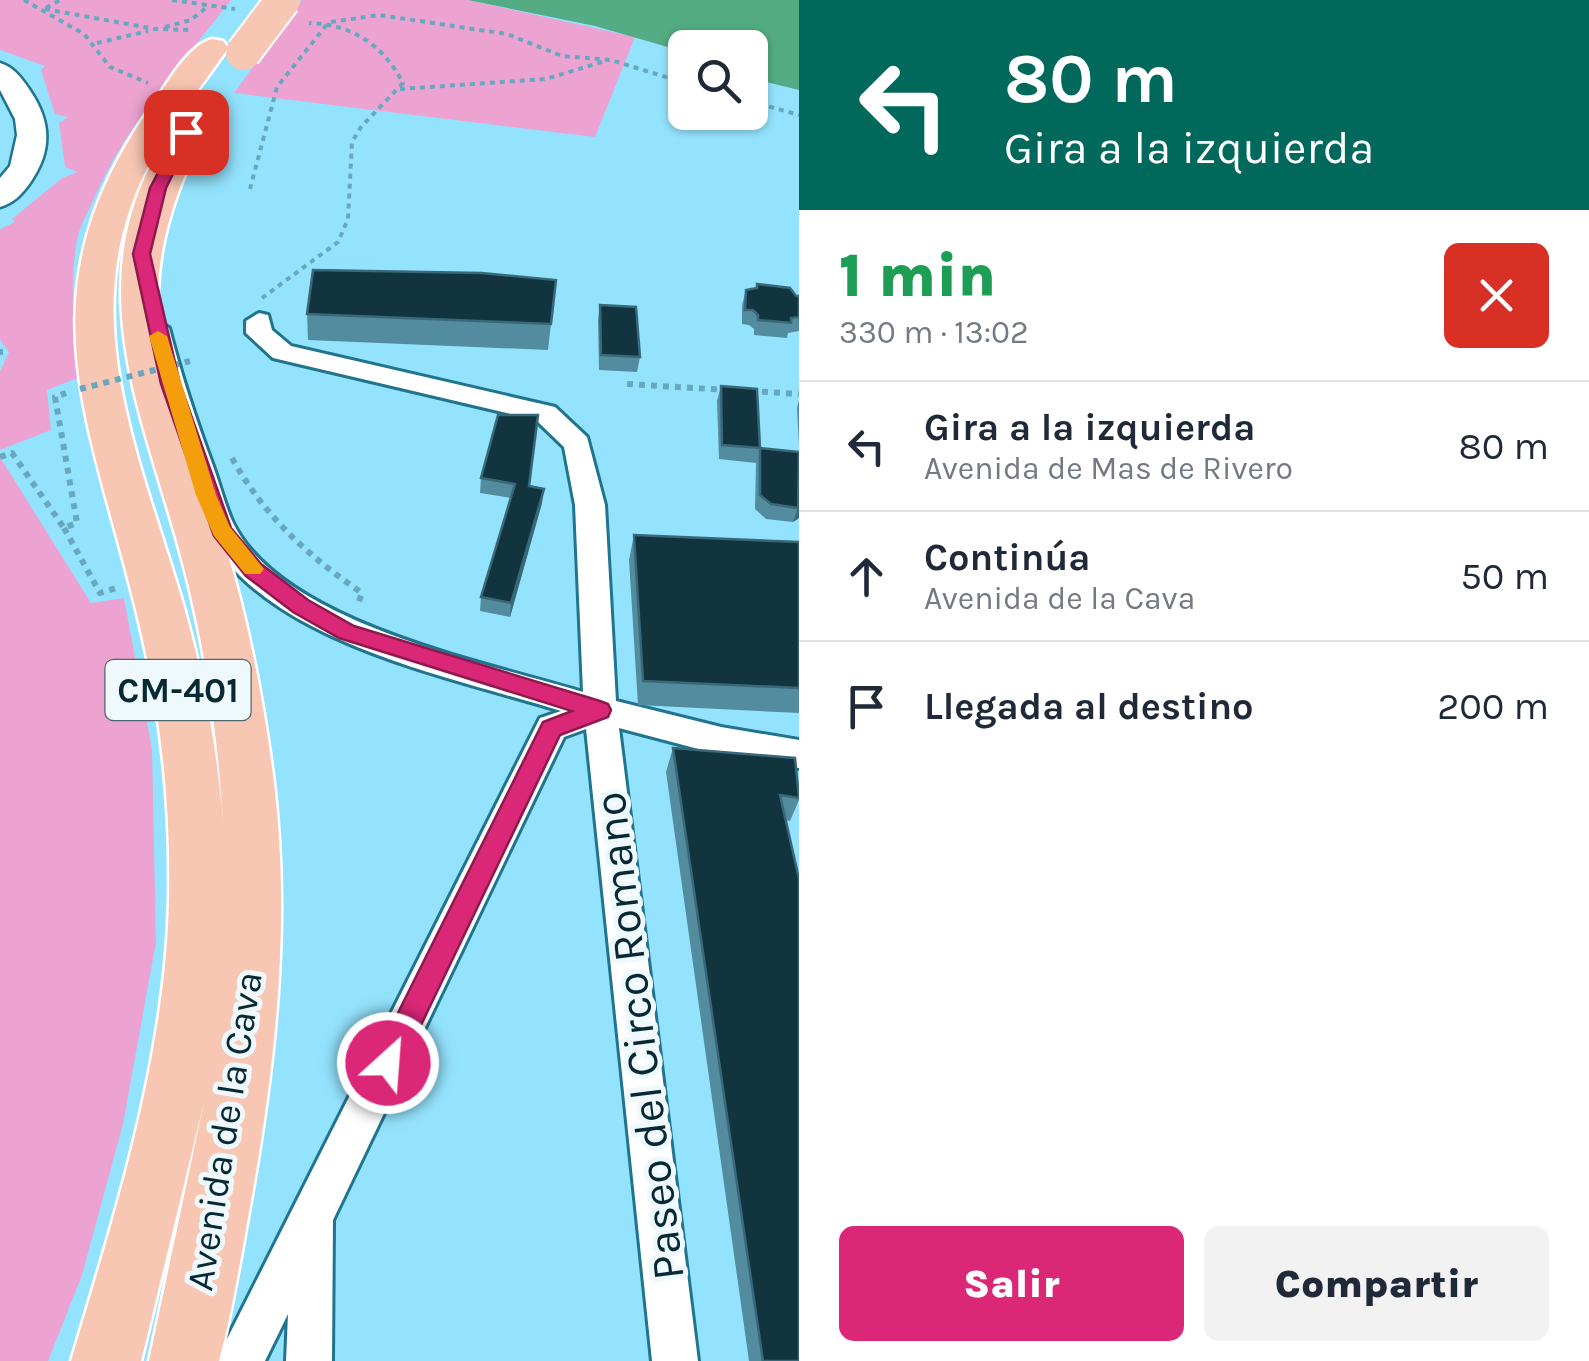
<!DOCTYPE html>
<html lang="es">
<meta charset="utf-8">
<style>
body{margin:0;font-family:Karla,sans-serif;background:#f2f2f3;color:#1f2937;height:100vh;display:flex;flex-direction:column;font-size:38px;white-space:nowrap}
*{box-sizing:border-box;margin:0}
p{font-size:32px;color:#747a83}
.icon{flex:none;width:55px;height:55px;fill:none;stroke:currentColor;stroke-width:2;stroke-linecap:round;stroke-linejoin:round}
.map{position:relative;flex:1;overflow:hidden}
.sheet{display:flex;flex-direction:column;background:#fff;width:790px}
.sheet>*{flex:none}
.hud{background:#00695c;color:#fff;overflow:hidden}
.controls{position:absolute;left:668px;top:30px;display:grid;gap:20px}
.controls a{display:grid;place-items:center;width:100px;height:100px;border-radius:15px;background:#fff;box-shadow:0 2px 8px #0004;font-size:50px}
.pin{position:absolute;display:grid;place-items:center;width:85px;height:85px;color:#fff;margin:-42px;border-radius:20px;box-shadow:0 5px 15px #0006}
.me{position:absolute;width:110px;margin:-55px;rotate:26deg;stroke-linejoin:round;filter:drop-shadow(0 0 8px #0008)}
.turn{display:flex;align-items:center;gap:35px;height:210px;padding:0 40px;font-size:45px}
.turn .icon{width:130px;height:130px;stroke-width:2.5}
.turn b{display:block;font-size:70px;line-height:85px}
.round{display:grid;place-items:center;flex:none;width:105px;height:105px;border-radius:15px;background:#f2f2f3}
.summary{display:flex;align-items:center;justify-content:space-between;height:170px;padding:0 40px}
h1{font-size:60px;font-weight:800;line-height:75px;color:#1e9e55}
.action{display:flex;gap:20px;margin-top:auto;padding:20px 40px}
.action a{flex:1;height:115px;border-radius:15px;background:#db2777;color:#fff;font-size:40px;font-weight:800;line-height:115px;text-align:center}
.action a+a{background:#f2f2f3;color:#1f2937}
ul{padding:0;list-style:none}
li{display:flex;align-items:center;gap:30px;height:130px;padding:0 40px;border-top:2px solid #e0e1e3}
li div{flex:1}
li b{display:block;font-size:38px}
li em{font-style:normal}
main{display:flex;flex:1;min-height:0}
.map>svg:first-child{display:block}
</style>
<main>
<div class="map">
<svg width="799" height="1361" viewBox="0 0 799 1361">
<rect width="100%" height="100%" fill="#94e3fe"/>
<g fill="#eda3d1">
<path d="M 0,0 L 231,0 C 180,66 125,126 92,203 C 87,214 80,226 77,239 C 69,286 74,329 80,377 L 47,390 L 51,430 L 0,450 L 0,371 L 9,352 L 0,340 L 0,229 L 15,222 L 12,219 L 62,178 L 78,172 L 65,167 L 59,123 L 68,117 L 55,114 L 41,70 L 45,66 L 0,50 Z"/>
<polygon points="302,0 468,0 635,37 595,137 234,93"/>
<polygon points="0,457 91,603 124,598 152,749 156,942 123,1124 82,1275 48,1361 0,1361"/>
</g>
<polygon fill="#53ac83" points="468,0 799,0 799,90 750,78 750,48 685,48 685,52 595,26"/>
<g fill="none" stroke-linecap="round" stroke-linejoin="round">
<defs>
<path id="street" d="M 259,313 L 268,315 L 272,330 L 291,346 L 555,407 L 587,437 L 605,505 L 616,701 L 721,727 L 799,740 L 799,768 L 721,755 L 619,728 L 698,1361 L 652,1361 L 586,729 L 564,737 L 333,1220 L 332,1361 L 286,1361 L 288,1314 L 265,1361 L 216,1361 L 540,718 L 561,711 C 452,677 264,642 207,532 C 198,515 194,493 187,474 C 171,426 155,378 143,328 L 147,322 L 156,320 L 169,328 C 181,375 196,420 213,466 C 220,485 225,506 233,523 C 282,623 484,662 583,692 L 575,505 L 564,447 L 536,420 L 273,358 L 246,333 L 246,321 Z"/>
<path id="secondary" d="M 0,63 C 13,67 21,77 29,89 C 51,121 53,150 30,183 C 22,194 14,203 0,207 L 0,178 L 10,166 L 17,135 L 15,119 L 0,90 Z"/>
<path id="primary" d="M 212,39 L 223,41 L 228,48 C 193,99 153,144 132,203 C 81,339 148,480 185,611 C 204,679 217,750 223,821 C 218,737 206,653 185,571 C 145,413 69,278 175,124 L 199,124 L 204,131 C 180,183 160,232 158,290 C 154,376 199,465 225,545 C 248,620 263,698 273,775 C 292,921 275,1068 249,1212 C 240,1262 232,1312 219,1361 L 149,1361 L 204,1102 L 141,1361 L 71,1361 C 116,1211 166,1055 169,898 C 171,801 160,707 137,614 C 89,416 19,291 153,104 C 167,84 188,45 212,39 Z"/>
</defs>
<use href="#street" stroke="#20748d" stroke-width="6"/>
<use href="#secondary" stroke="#20748d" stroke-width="5"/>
<use href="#primary" stroke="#fff" stroke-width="5"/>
<g stroke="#67a8be" stroke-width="4" stroke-dasharray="5 5" stroke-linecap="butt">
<polyline points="24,0 84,34 110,67 148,83"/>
<polyline points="172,0 235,9"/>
<polyline points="46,8 60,0"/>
<polyline points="45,9 155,29 192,30"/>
<polyline points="331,22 379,15 507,34 562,56 611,60 685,83"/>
<polyline points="165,27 191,20 207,7"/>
<polyline points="97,43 148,31"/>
<polyline points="400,89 546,79 605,61"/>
<polyline points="750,101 799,115"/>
<polyline points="250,189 277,87 328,23"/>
<path d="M 262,298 L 338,242 L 348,219 L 352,142 L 361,127 L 403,83 C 383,45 352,24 309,23"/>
</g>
<g stroke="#67a8be" stroke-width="6" stroke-dasharray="6 6" stroke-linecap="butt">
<polyline points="0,349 0,358"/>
<polyline points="627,384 728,390"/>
<polyline points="750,391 799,394"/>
<polyline points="0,457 12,453 64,528 77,523 55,397 66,393"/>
<path d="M 232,458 C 264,516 308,556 362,593 L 358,604"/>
<polyline points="64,528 100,593 116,588"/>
</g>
<use href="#street" fill="#fff" fill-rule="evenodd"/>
<use href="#secondary" fill="#fff" fill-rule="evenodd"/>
<use href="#primary" fill="#f8c7b3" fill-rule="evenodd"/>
<defs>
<polyline id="primary-bridge" points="243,53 283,0"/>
</defs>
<use href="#primary-bridge" stroke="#fff" stroke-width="38" stroke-linecap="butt"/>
<polyline stroke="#67a8be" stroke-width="6" stroke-dasharray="6 6" stroke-linecap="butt" points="80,389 190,361"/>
<use href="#primary-bridge" stroke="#f8c7b3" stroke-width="34"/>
</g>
<g fill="#538c9e">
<polygon points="556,280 548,350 308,340 307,314"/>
<polygon points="757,284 799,296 799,331 788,333 787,338 754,335 754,329 749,325 742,324 742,305 746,290 756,289"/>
<polygon points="600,305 640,357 637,372 599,370 598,320"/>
<polygon points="721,386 760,448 799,452 799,518 793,522 766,519 755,509 756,463 719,459 717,401"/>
<polygon points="799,400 799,447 797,408"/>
<polygon points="481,478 529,486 542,503 510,617 480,611 481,597 511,498 480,493"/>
<polygon points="634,535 799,542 799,713 638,705 629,560"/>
<polygon points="673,748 799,792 799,800 790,821 785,820 799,1361 749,1361 666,772"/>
</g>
<g fill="#396878">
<polygon points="544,489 542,503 510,617 511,603"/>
<polygon points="799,507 799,518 793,522 798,508"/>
</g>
<g fill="#12343e" stroke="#396878" stroke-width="2.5">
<polygon points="313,270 482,273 556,280 551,324 307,314"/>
<polygon points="757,284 790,288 796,296 799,296 799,317 791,318 791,323 758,320 758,315 753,310 745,310 746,290 757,288"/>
<polygon points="600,305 636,307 640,357 601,355"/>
<polygon points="721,386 757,389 760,448 722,445"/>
<polygon points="498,415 538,415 529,486 544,489 511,603 481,597 515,484 481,478"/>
<polygon points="760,448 799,452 798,508 771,504 760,495"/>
<polygon points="634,535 799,542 799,688 643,681"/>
<polygon points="673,748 795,758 799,798 780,795 799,879 799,1361 763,1361"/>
</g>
<polygon fill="#db2777" stroke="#8e194d" stroke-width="2.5" points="181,129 194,132 166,188 150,254 180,384 231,528 261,564 308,600 354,626 600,701 608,704 611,710 608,717 560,735 398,1073 388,1077 378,1073 374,1063 378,1053 540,728 543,722 572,711 339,638 293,612 246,576 214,536 161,384 133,254 150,188"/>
<polygon fill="#f59e0b" points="158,331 167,336 216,495 230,527 264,569 260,574 245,574 214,536 196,495 149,336"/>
<g text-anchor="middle" stroke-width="10" stroke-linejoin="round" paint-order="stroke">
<rect fill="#eff8fc" stroke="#4c676f" stroke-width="2.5" x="105.5" y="660" width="145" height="60" rx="8"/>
<g font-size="35" font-weight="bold" fill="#062933">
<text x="178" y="702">CM-401</text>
</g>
<g font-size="38" fill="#062933" stroke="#eff8fc">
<text transform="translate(224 1131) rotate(-81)" y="13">Avenida de la Cava</text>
</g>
<g font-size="45" fill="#062933" stroke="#eff8fc">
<text transform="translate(638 1036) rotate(-97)" y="16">Paseo del Circo Romano</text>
</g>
</g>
</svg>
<div class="controls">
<a><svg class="icon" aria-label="search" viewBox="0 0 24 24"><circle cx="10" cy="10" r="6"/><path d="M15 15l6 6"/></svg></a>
</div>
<div class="pin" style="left:186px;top:132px;background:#d93025"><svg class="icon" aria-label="arrive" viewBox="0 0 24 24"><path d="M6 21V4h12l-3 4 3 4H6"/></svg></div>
<svg class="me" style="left:388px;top:1063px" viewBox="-20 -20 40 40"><circle r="17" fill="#db2777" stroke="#fff" stroke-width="3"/><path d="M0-11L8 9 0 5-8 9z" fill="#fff"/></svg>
</div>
<section class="sheet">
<div class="hud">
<div class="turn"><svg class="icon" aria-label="left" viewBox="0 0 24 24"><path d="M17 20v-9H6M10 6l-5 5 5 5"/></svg><div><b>80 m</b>Gira a la izquierda</div></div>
</div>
<div class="summary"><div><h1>1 min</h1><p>330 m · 13:02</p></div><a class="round" style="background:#d93025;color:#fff"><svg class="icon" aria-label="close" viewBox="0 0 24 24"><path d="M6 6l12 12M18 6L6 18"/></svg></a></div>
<ul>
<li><svg class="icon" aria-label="left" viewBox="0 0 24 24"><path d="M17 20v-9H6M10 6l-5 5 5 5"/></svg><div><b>Gira a la izquierda</b><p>Avenida de Mas de Rivero</p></div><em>80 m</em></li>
<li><svg class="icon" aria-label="ahead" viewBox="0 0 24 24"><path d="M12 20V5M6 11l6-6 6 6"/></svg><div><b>Continúa</b><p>Avenida de la Cava</p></div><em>50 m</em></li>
<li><svg class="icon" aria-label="arrive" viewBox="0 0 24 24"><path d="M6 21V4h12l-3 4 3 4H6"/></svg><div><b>Llegada al destino</b></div><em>200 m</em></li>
</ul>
<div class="action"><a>Salir</a><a>Compartir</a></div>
</section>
</main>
